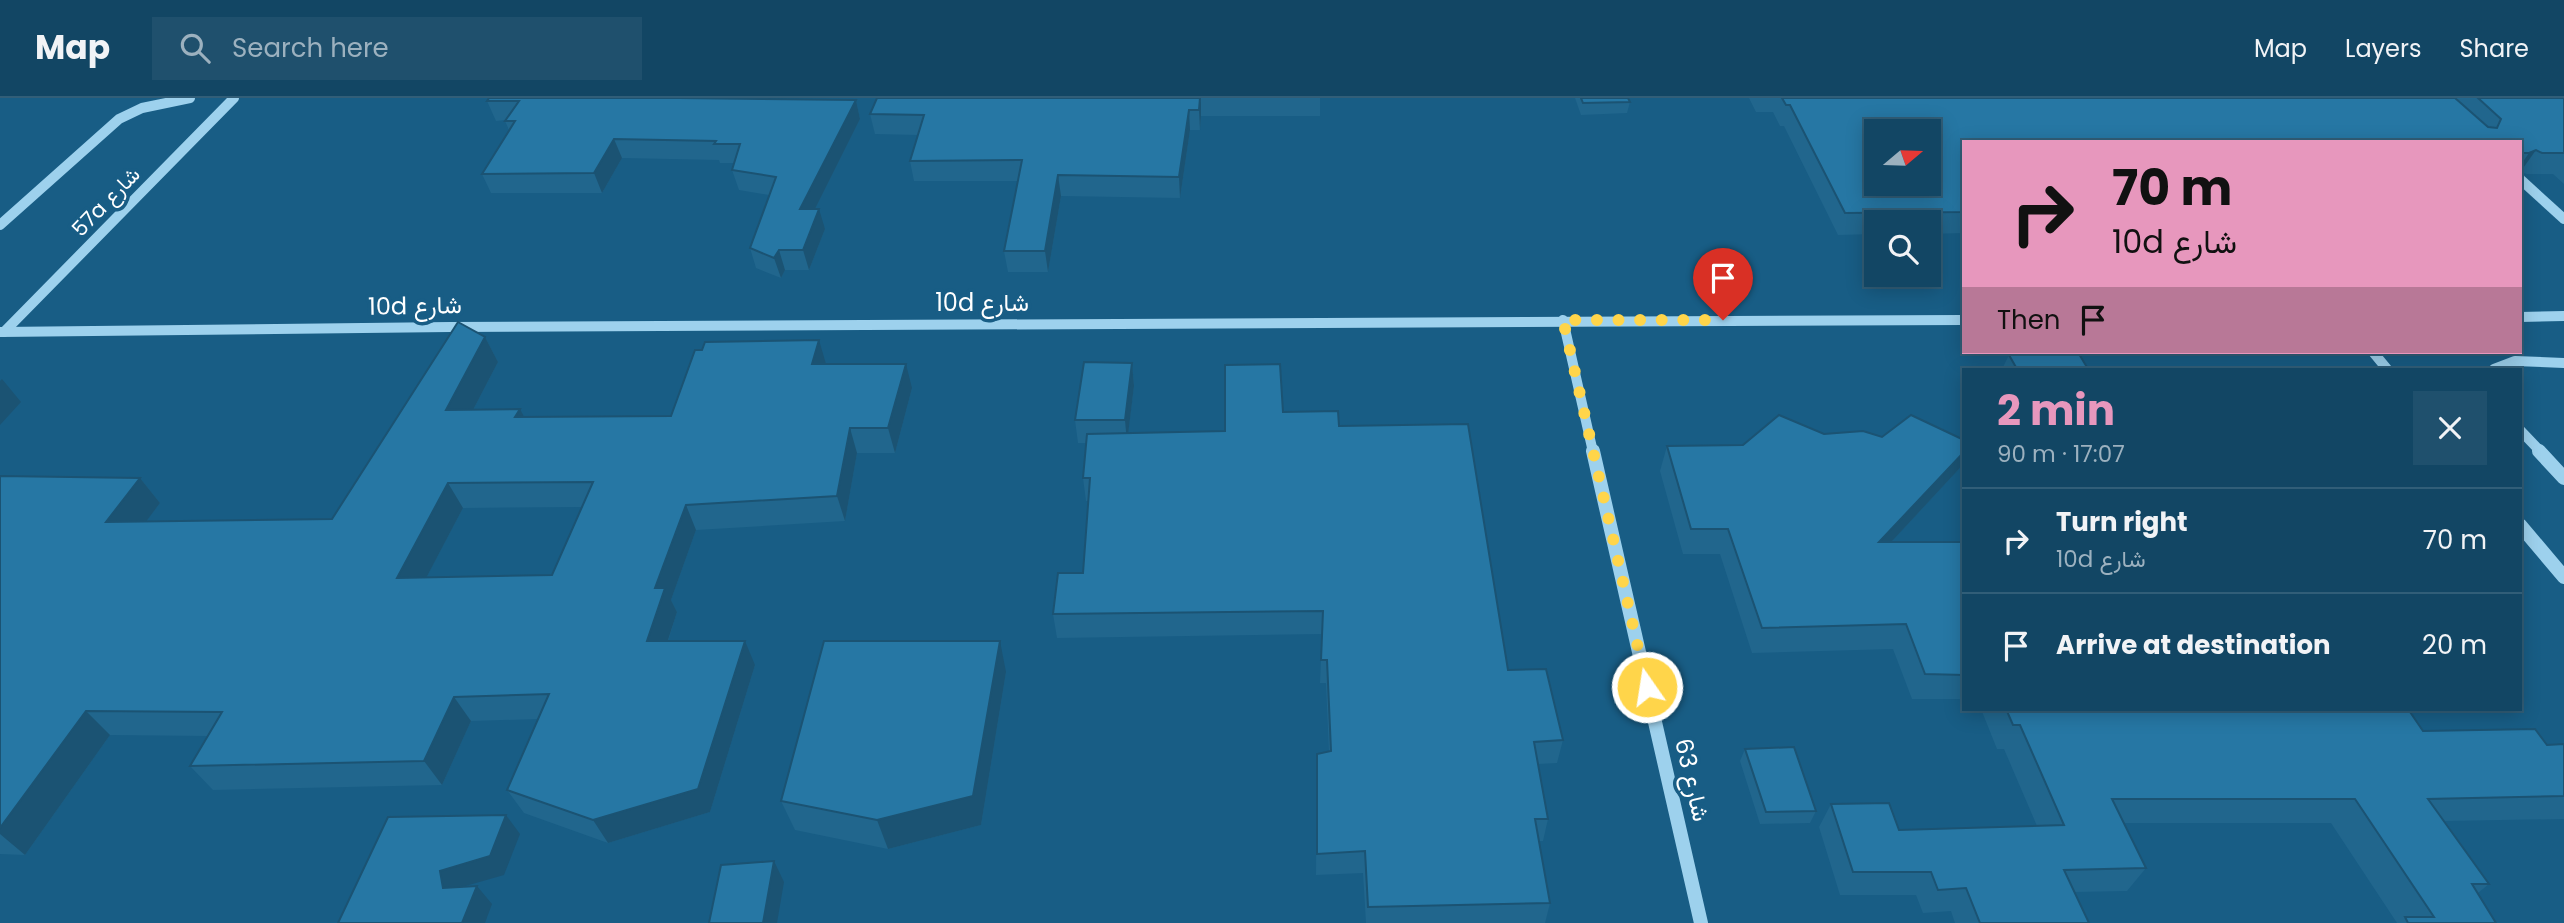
<!DOCTYPE html>
<meta charset="utf-8">
<style>
body{margin:0;font-family:Poppins,Vazirmatn,sans-serif;background:#1f506d;color:#f1f3f6;height:100vh;display:flex;flex-direction:column;font-size:26px;white-space:nowrap}
*{box-sizing:border-box;margin:0}
p{font-size:23px;color:#9cb1bf}
.icon{flex:none;width:38px;height:38px;fill:none;stroke:currentColor;stroke-width:2;stroke-linecap:round;stroke-linejoin:round}
.map{position:relative;flex:1;overflow:hidden}
.side{position:absolute;left:1962px;top:270px;width:560px;height:343px;display:flex;flex-direction:column;background:#124664;border-radius:0px;box-shadow:0 4px 18px #0003,0 0 0 2px #315e78}
.side>*{flex:none}
.banner{position:absolute;left:1962px;top:42px;width:560px;height:214px;border-radius:0px;box-shadow:0 4px 18px #0003,0 0 0 2px #315e78;background:#e797bd;color:#111;overflow:hidden}
.needle{width:46px;rotate:71deg}
.tools{position:absolute;left:1864px;top:21px;display:grid;gap:14px}
.tools a{display:grid;place-items:center;width:77px;height:77px;border-radius:0px;background:#124664;box-shadow:0 4px 18px #0003,0 0 0 2px #315e78;font-size:35px}
.pin{position:absolute;display:grid;place-items:center;width:60px;height:60px;color:#fff;margin:-72px -30px;border-radius:50% 50% 50% 0;rotate:-45deg;box-shadow:0 0 7px #0007}
.pin .icon{rotate:45deg}
.me{position:absolute;width:77px;margin:-38px;rotate:347deg;stroke-linejoin:round;filter:drop-shadow(0 0 5px #0008)}
.turn{display:flex;align-items:center;gap:24px;height:147px;padding:0 35px;font-size:32px}
.turn .icon{width:91px;height:91px;stroke-width:2.5}
.turn b{display:block;font-size:49px;line-height:60px}
.then{display:flex;align-items:center;height:66px;padding:0 35px;background:#0003;gap:14px;font-size:26px}
.round{display:grid;place-items:center;flex:none;width:74px;height:74px;border-radius:0px;background:#1f506d}
.headline{display:flex;align-items:center;justify-content:space-between;height:119px;padding:0 35px}
h1{font-size:42px;font-weight:700;line-height:52px;color:#e797bd}
ul{padding:0;list-style:none}
li{display:flex;align-items:center;gap:21px;height:105px;padding:0 35px;border-top:2px solid #315e78}
li div{flex:1}
li b{display:block;font-size:26px}
li em{font-style:normal}
header{display:flex;align-items:center;gap:42px;box-sizing:border-box;height:98px;padding:0 35px;background:#124664;border-bottom:2px solid #315e78}
header strong{font-size:33px}
nav{display:flex;gap:38px;margin-inline-start:auto;font-size:24px}
.search{width:490px;height:63px;background:#1f506d;display:flex;align-items:center;gap:18px;box-sizing:border-box;padding:0 24px;border-radius:0px;color:#9cb1bf;font-size:26px}
.map>svg:first-child{display:block}
</style>
<header>
<strong>Map</strong>
<div class="search"><svg class="icon" aria-label="search" viewBox="0 0 24 24"><circle cx="10" cy="10" r="6"/><path d="M15 15l6 6"/></svg>Search here</div>
<nav><a>Map</a><a>Layers</a><a>Share</a></nav>
</header>
<div class="map">
<svg width="2564" height="825" viewBox="0 0 2564 825">
<rect width="100%" height="100%" fill="#185d85"/>
<g fill="none" stroke-linecap="round" stroke-linejoin="round">
<g stroke="#9dd1ed" stroke-width="10">
<polyline points="2520,81 2564,121"/>
<polyline points="0,127 119,21 142,10 190,0"/>
<polyline points="2520,219 2564,218"/>
<polyline points="1563,222 1593,354"/>
<polyline points="0,234 450,229 1964,222"/>
<polyline points="4,234 234,0"/>
<polyline points="2373,254 2387,271"/>
<polyline points="2494,271 2515,263 2564,265"/>
<polyline points="2520,332 2541,354"/>
</g>
<g stroke="#9dd1ed" stroke-width="14">
<polyline points="1593,353 1701,825"/>
<polyline points="2539,353 2564,380"/>
<polyline points="2520,427 2564,479"/>
</g>
</g>
<g fill="#21668d" fill-rule="evenodd">
<polygon points="877,0 1320,0 1320,18 1201,18 1200,32 1190,32 1180,100 1061,98 1048,174 1008,174 1004,153 1018,83 914,83 910,63 918,37 875,36 870,16"/>
<polygon points="1575,0 1628,0 1630,4 1627,15 1581,17"/>
<polygon points="1749,0 2564,0 2564,86 2553,76 2527,76 2520,74 2520,44 1964,44 1964,135 1928,136 1928,124 1876,124 1876,136 1838,137 1784,28 1780,28 1773,14 1756,14"/>
<polygon points="856,2 860,21 815,111 825,131 809,172 785,172 781,180 756,170 750,150 769,97 739,92 732,72 734,65 720,65 719,62 622,60 602,95 491,95 482,76 509,32 505,23 506,22 496,23 487,3"/>
<path d="M 485,239 L 498,264 L 473,312 L 524,319 L 671,318 L 826,266 L 912,290 L 895,355 L 857,355 L 845,423 L 696,432 L 671,502 L 677,514 L 668,543 L 755,567 L 710,714 L 608,745 L 524,715 L 507,692 L 539,621 L 471,623 L 442,687 L 213,692 L 190,668 L 208,638 L 110,637 L 25,757 L 0,756 L 0,378 L 140,380 L 160,405 L 146,423 L 332,421 ZM 582,409 L 552,477 L 426,480 L 463,410 Z"/>
<polygon points="2009,257 2088,271 2002,271"/>
<polygon points="1132,265 1134,288 1128,335 1225,333 1283,314 1339,328 1508,572 1563,642 1557,665 1538,666 1548,721 1543,743 1539,743 1550,805 1545,825 1366,825 1363,775 1316,777 1317,656 1329,654 1326,585 1320,585 1322,536 1057,540 1053,516 1083,475 1088,403 1086,403 1083,380 1086,345 1078,345 1075,322"/>
<polygon points="1824,336 1959,371 1891,444 1964,444 1964,601 1912,601 1893,551 1752,555 1720,456 1683,456 1660,373 1667,348 1743,347"/>
<polygon points="1006,574 981,727 888,751 795,732 781,703"/>
<polygon points="1981,611 2408,611 2423,633 2547,647 2564,646 2564,721 2445,723 2489,786 2478,795 2496,825 2397,825 2331,725 2124,725 2146,770 2127,793 2074,794 2089,825 1955,825 1951,813 1923,815 1916,797 1840,797 1819,729 1831,706 1899,732 2037,728 2004,651 1997,651"/>
<polygon points="1745,651 1816,713 1810,725 1760,726 1740,663"/>
</g>
<g fill="#1b5373">
<polygon points="1201,0 1201,18 1200,32 1199,12"/>
<polygon points="856,2 860,21 805,131 800,111"/>
<polygon points="1189,12 1190,32 1180,100 1179,79"/>
<polygon points="614,41 622,60 602,95 594,75"/>
<polygon points="2536,52 2521,73 2520,74 2520,68 2529,55"/>
<polygon points="1058,77 1061,98 1048,174 1045,153"/>
<polygon points="819,111 825,131 809,172 803,152"/>
<polygon points="779,152 785,172 781,180 774,160"/>
<polygon points="485,239 498,264 460,337 446,312"/>
<polygon points="819,242 826,266 812,266"/>
<polygon points="1132,265 1134,288 1127,345 1125,322"/>
<polygon points="906,266 912,290 895,355 888,330"/>
<polygon points="2,281 21,304 0,327 0,283"/>
<polygon points="520,311 533,336 515,319"/>
<polygon points="850,330 857,355 845,423 837,398"/>
<polygon points="1964,354 1964,362 1959,371 1868,469 1879,444"/>
<polygon points="140,380 160,405 127,449 106,424"/>
<polygon points="448,385 463,410 413,505 397,480"/>
<polygon points="686,407 696,432 671,502 677,514 660,567 647,543 655,490"/>
<polygon points="745,543 755,567 710,714 608,745 593,722"/>
<polygon points="1000,543 1006,574 981,727 888,751 877,722"/>
<polygon points="454,599 471,623 442,687 424,663"/>
<polygon points="86,613 110,637 25,757 0,736 0,730"/>
<polygon points="506,717 520,736 504,777 455,791 443,790 440,773"/>
<polygon points="774,763 784,784 777,825 763,825"/>
<polygon points="477,788 492,806 485,825 462,825"/>
</g>
<g fill="#2677a4" stroke="#1b5373" stroke-width="2" fill-rule="evenodd">
<polygon points="489,0 680,0 856,2 800,111 819,111 803,152 779,152 774,160 750,150 776,79 732,72 740,46 714,46 716,43 614,41 594,75 482,76 515,23 505,23 519,3 487,3"/>
<polygon points="877,0 1200,0 1199,12 1189,12 1179,79 1058,77 1045,153 1004,153 1022,62 910,63 924,17 870,16"/>
<polygon points="1581,0 1628,0 1630,4 1583,5"/>
<path d="M 1782,0 L 2455,0 L 2488,29 L 2497,30 L 2501,21 L 2478,0 L 2564,0 L 2564,55 L 2542,55 L 2536,52 L 2529,55 L 2520,55 L 2520,44 L 1964,44 L 1964,114 L 1845,115 L 1790,7 L 1786,7 ZM 1876,33 L 1928,33 L 1928,86 L 1876,86 Z"/>
<path d="M 458,224 L 485,239 L 446,312 L 520,311 L 515,319 L 671,318 L 695,252 L 702,252 L 705,244 L 819,242 L 812,266 L 906,266 L 888,330 L 850,330 L 837,398 L 686,407 L 655,490 L 665,490 L 647,543 L 745,543 L 698,691 L 593,722 L 507,692 L 549,596 L 454,599 L 424,663 L 190,668 L 222,614 L 86,613 L 0,730 L 0,378 L 140,380 L 106,424 L 332,421 ZM 593,384 L 552,477 L 397,480 L 448,385 Z"/>
<polygon points="2079,256 2088,271 2017,271 2009,257"/>
<polygon points="1084,264 1132,265 1125,322 1075,322"/>
<polygon points="1280,266 1283,314 1338,313 1339,328 1468,326 1508,572 1546,571 1563,642 1534,644 1548,721 1535,721 1550,805 1368,809 1365,753 1317,756 1317,656 1331,653 1327,562 1321,562 1323,513 1053,516 1058,475 1083,475 1090,380 1083,380 1087,336 1225,333 1225,267"/>
<polygon points="1779,317 1824,336 1863,333 1882,339 1911,317 1964,342 1964,354 1879,444 1964,444 1964,577 1925,576 1906,526 1762,530 1728,431 1691,431 1667,348 1743,347"/>
<polygon points="824,543 1000,543 973,698 877,722 781,703"/>
<polygon points="2006,611 2408,611 2423,633 2535,631 2547,647 2564,646 2564,698 2428,701 2489,786 2472,786 2496,825 2408,825 2405,819 2434,819 2355,701 2112,701 2146,770 2064,772 2089,825 1980,825 1966,790 1938,792 1931,774 1853,774 1831,706 1889,705 1899,732 2064,727 2020,627 2013,627"/>
<polygon points="1794,649 1816,713 1766,714 1745,651"/>
<polygon points="506,717 490,758 440,773 443,790 477,788 462,825 338,825 388,719"/>
<polygon points="774,763 763,825 709,825 721,767"/>
</g>
<g fill="none" stroke-linecap="round" stroke-linejoin="round">
<polyline stroke="#ffd54a" stroke-width="12" stroke-dasharray="0 21.6" points="1647,589 1563,222 1723,222"/>
</g>
<g text-anchor="middle" stroke-width="7" stroke-linejoin="round" paint-order="stroke">
<g font-size="21" fill="#fff" stroke="#185d85">
<text transform="translate(106 104) rotate(-46)" y="7">57a شارع</text>
</g>
<g font-size="24" fill="#fff" stroke="#185d85">
<text x="982" y="213">10d شارع</text>
<text transform="translate(415 208) rotate(-1)" y="8">10d شارع</text>
<text transform="translate(1692 682) rotate(77)" y="8">شارع 63</text>
</g>
</g>
</svg>
<div class="tools">
<a><svg class="needle" viewBox="-14 -14 28 28"><path d="M0-13l5 13h-10z" fill="#e53935"/><path d="M0 13l5-13h-10z" fill="#9cb1bf"/></svg></a>
<a><svg class="icon" aria-label="search" viewBox="0 0 24 24"><circle cx="10" cy="10" r="6"/><path d="M15 15l6 6"/></svg></a>
</div>
<div class="pin" style="left:1723px;top:222px;background:#d93025"><svg class="icon" aria-label="arrive" viewBox="0 0 24 24"><path d="M6 21V4h12l-3 4 3 4H6"/></svg></div>
<svg class="me" style="left:1647px;top:589px" viewBox="-20 -20 40 40"><circle r="17" fill="#ffd54a" stroke="#fff" stroke-width="3"/><path d="M0-11L8 9 0 5-8 9z" fill="#fff"/></svg>
<div class="banner">
<div class="turn"><svg class="icon" aria-label="right" viewBox="0 0 24 24"><path d="M7 20v-9h11M14 6l5 5-5 5"/></svg><div><b>70 m</b>10d شارع</div></div>
<div class="then">Then<svg class="icon" aria-label="arrive" viewBox="0 0 24 24"><path d="M6 21V4h12l-3 4 3 4H6"/></svg></div>
</div>
<section class="side">
<div class="headline"><div><h1>2 min</h1><p>90 m · 17:07</p></div><a class="round"><svg class="icon" aria-label="close" viewBox="0 0 24 24"><path d="M6 6l12 12M18 6L6 18"/></svg></a></div>
<ul>
<li><svg class="icon" aria-label="right" viewBox="0 0 24 24"><path d="M7 20v-9h11M14 6l5 5-5 5"/></svg><div><b>Turn right</b><p>10d شارع</p></div><em>70 m</em></li>
<li><svg class="icon" aria-label="arrive" viewBox="0 0 24 24"><path d="M6 21V4h12l-3 4 3 4H6"/></svg><div><b>Arrive at destination</b></div><em>20 m</em></li>
</ul>
</section>
</div>
